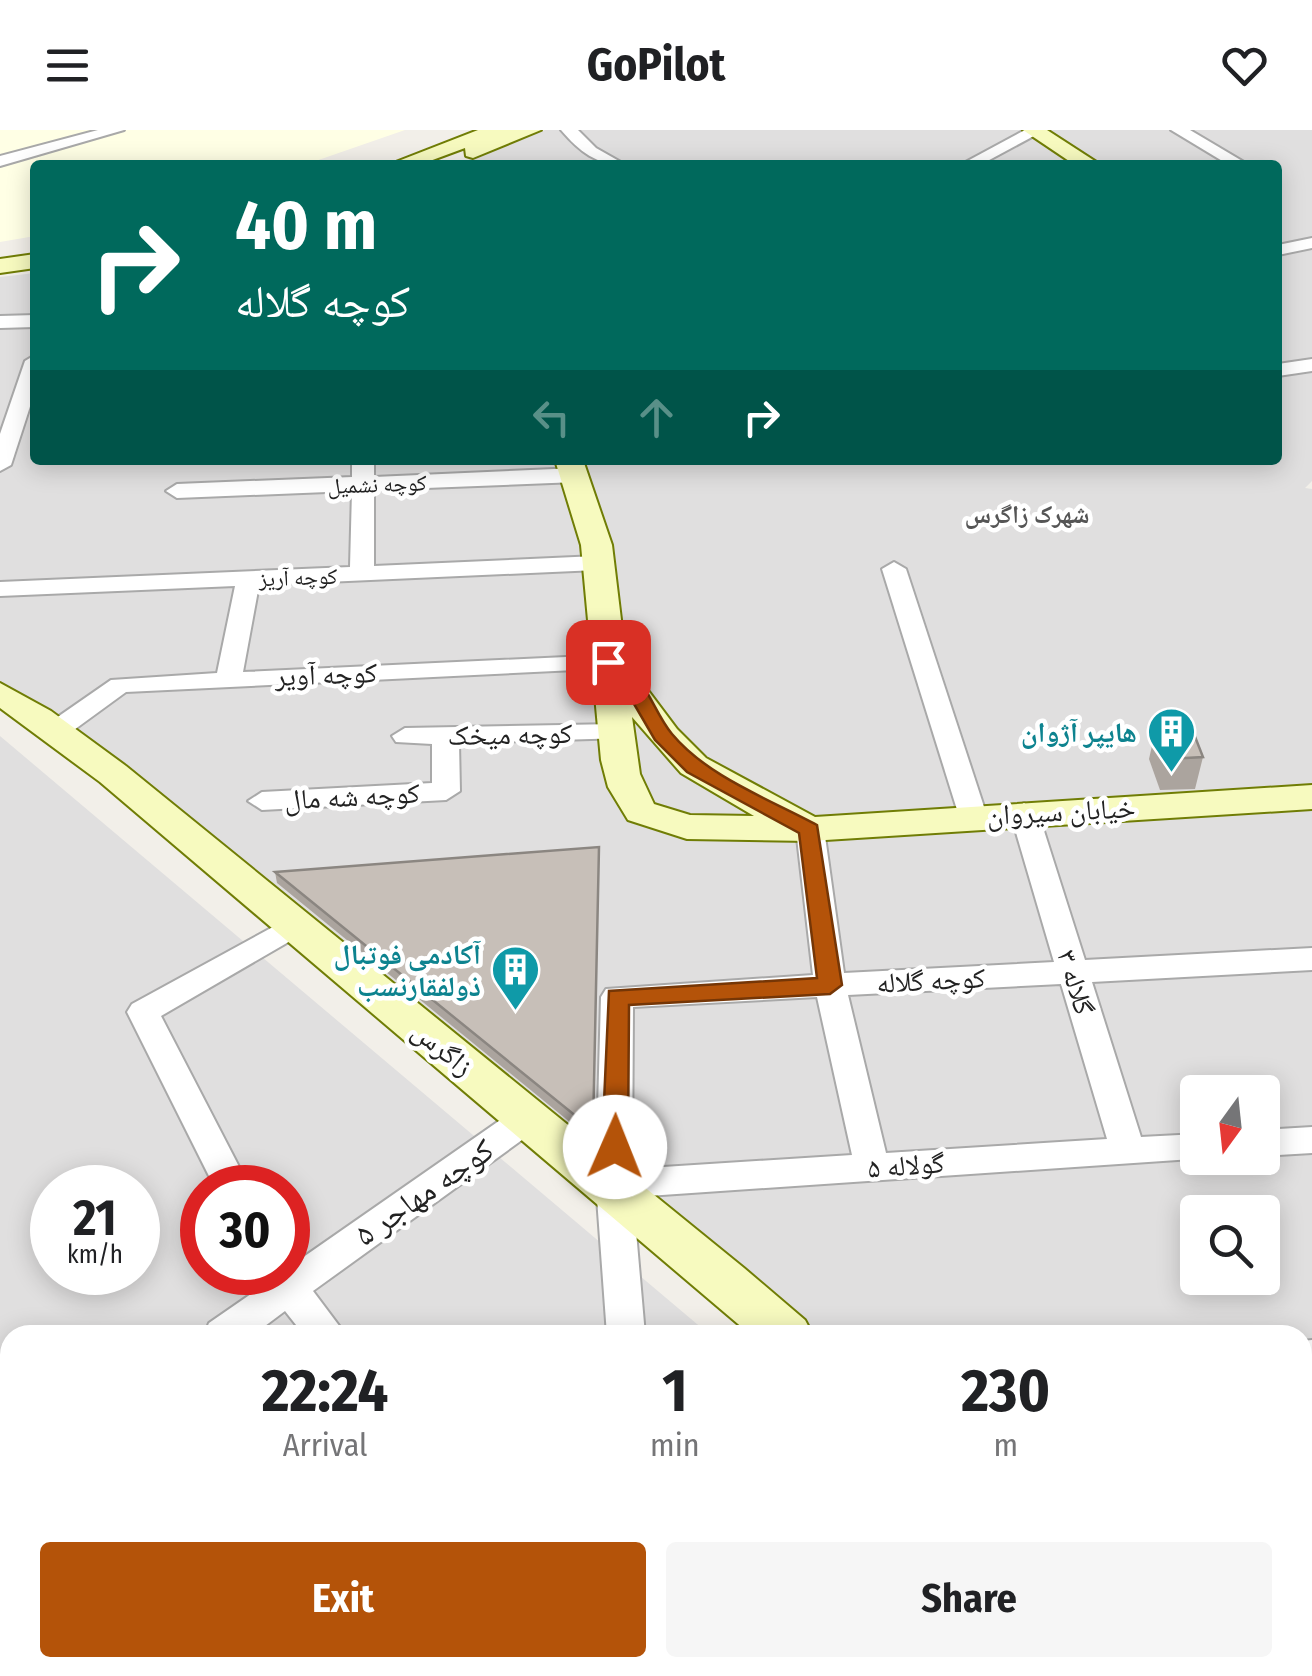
<!DOCTYPE html>
<meta charset="utf-8">
<style>
body{margin:0;font-family:"Fira Sans Condensed","Noto Naskh Arabic",sans-serif;background:#f6f6f6;color:#202124;height:100vh;display:flex;flex-direction:column;font-size:38px;white-space:nowrap}
*{box-sizing:border-box;margin:0}
p{font-size:32px;color:#757577}
.icon{flex:none;width:55px;height:55px;fill:none;stroke:currentColor;stroke-width:2;stroke-linecap:round;stroke-linejoin:round}
.map{position:relative;flex:1;overflow:hidden}
.sheet{position:absolute;left:0px;top:1195px;width:1312px;height:352px;display:flex;flex-direction:column;background:#fff;border-radius:30px 30px 0 0;box-shadow:0 5px 25px #0003}
.sheet>*{flex:none}
.guide{position:absolute;left:30px;top:30px;width:1252px;height:305px;border-radius:10px;box-shadow:0 5px 25px #0003;background:#00695c;color:#fff;overflow:hidden}
.needle{width:65px;rotate:195deg}
.buttons{position:absolute;left:1180px;top:945px;display:grid;gap:20px}
.buttons a{display:grid;place-items:center;width:100px;height:100px;border-radius:10px;background:#fff;box-shadow:0 5px 25px #0003;font-size:50px}
.speed{position:absolute;left:30px;top:1035px;display:flex;gap:20px;font-size:50px;font-weight:700;text-align:center}
.speed>*{display:grid;place-content:center;width:130px;height:130px;border-radius:50%;background:#fff;box-shadow:0 5px 25px #0003;line-height:1}
.speed small{font-size:25px;font-weight:400}
.speed .limit{border:15px solid #d22;background:#fff;color:#111}
.pin{position:absolute;display:grid;place-items:center;width:85px;height:85px;color:#fff;margin:-42px;border-radius:20px;box-shadow:0 5px 15px #0006}
.me{position:absolute;width:110px;margin:-55px;rotate:1deg;stroke-linejoin:round;filter:drop-shadow(0 0 8px #0008)}
.turn{display:flex;align-items:center;gap:35px;height:210px;padding:0 40px;font-size:45px}
.turn .icon{width:130px;height:130px;stroke-width:2.5}
.turn b{display:block;font-size:70px;line-height:85px}
.lanes{display:flex;align-items:center;height:95px;padding:0 40px;background:#0003;justify-content:center;gap:50px;direction:ltr}
.lanes .off{opacity:.35}
.eta{display:flex;justify-content:space-evenly;align-items:center;height:170px;text-align:center}
.eta b{font-size:60px;font-weight:700;line-height:70px}
.cta{display:flex;gap:20px;margin-top:auto;padding:20px 40px}
.cta a{flex:1;height:115px;border-radius:10px;background:#b45309;color:#fff;font-size:40px;font-weight:700;line-height:115px;text-align:center}
.cta a+a{background:#f6f6f6;color:#202124}
header{display:flex;justify-content:space-between;align-items:center;height:130px;padding:0 40px;background:#fff;font-size:45px;font-weight:700}
.map>svg:first-child{display:block}
</style>
<header><svg class="icon" aria-label="menu" viewBox="0 0 24 24"><path d="M4 6h16M4 12h16M4 18h16"/></svg>GoPilot<svg class="icon" aria-label="heart" viewBox="0 0 24 24"><path d="M12 20l-8-8c-3-5 5-10 8-4 3-6 11-1 8 4z"/></svg></header>
<div class="map">
<svg width="1312" height="1546" viewBox="0 0 1312 1546">
<rect width="100%" height="100%" fill="#f2efe9"/>
<g fill="#e0dfdf" fill-rule="evenodd">
<path d="M 545,0 L 1312,0 L 1312,351 L 1305,358 L 1312,359 L 1312,1546 L 1232,1546 L 1222,1538 L 1302,1538 L 1302,1205 L 804,1205 L 0,565 L 0,147 L 35,143 L 35,330 L 1278,330 L 1278,35 L 455,35 ZM 1198,962 L 1262,962 L 1262,1028 L 1198,1028 ZM 1198,1082 L 1262,1082 L 1262,1148 L 1198,1148 Z"/>
<path d="M 0,606 L 710,1205 L 10,1205 L 10,1538 L 1104,1538 L 1114,1546 L 0,1546 ZM 52,1058 L 138,1058 L 138,1142 L 52,1142 ZM 202,1058 L 288,1058 L 288,1142 L 202,1142 Z"/>
</g>
<polygon fill="#ffffe5" points="0,0 405,0 304,35 35,35 35,106 0,112"/>
<g fill="none" stroke-linecap="round" stroke-linejoin="round">
<defs>
<g id="street">
<polygon points="98,0 124,0 0,36 0,26"/>
<path d="M 561,0 L 578,0 L 596,18 L 626,35 C 596,35 580,22 561,0 Z"/>
<polygon points="1025,0 1045,0 980,35 960,35"/>
<polygon points="1171,0 1190,0 1249,35 1229,35"/>
<polygon points="1312,108 1312,118 1278,125 1278,115"/>
<polygon points="35,185 35,197 0,198 0,186"/>
<polygon points="35,225 35,261 11,335 0,341 0,304 25,231"/>
<polygon points="1312,229 1312,241 1278,246 1278,234"/>
<polygon points="352,330 374,330 374,347 577,338 588,345 577,352 374,360 374,436 597,426 609,433 597,440 259,455 243,542 608,525 621,533 617,538 126,562 67,605 49,605 45,599 49,593 111,550 217,543 235,456 0,466 0,452 350,437 352,361 177,368 166,361 177,354 352,347"/>
<polygon points="894,432 906,439 987,686 983,692 963,692 959,686 882,439"/>
<polygon points="616,594 629,602 625,608 459,613 460,661 446,670 262,680 248,671 262,662 432,653 432,614 396,612 392,606 405,598"/>
<path d="M 1024,673 L 1038,682 L 1085,830 L 1312,818 L 1312,840 L 1092,852 L 1141,1007 L 1198,1004 L 1198,1028 L 1207,1028 L 633,1067 L 645,1205 L 607,1205 L 596,1054 L 601,867 L 606,859 L 813,845 L 796,699 L 810,690 L 824,699 L 844,843 L 1054,832 L 1010,682 ZM 1061,854 L 1107,1009 L 886,1023 L 848,865 ZM 817,867 L 852,1025 L 632,1039 L 633,877 Z"/>
<polygon points="293,786 304,789 308,796 304,803 161,886 250,1058 215,1058 127,882 132,874"/>
<polygon points="528,975 540,979 545,988 540,997 313,1161 346,1205 304,1205 285,1181 253,1205 204,1205 209,1193 264,1155 261,1142 288,1142 288,1133 292,1135 516,979"/>
<polygon points="1312,997 1312,1023 1262,1026 1262,1000"/>
<polygon points="1312,1210 1312,1244 1302,1245 1302,1211"/>
<polygon points="10,1337 10,1378 0,1382 0,1341"/>
<polygon points="1312,1495 1312,1539 1296,1538 1302,1538 1302,1496"/>
<polygon points="224,1538 272,1538 275,1546 227,1546"/>
<polygon points="631,1538 675,1538 676,1546 632,1546"/>
</g>
<g id="secondary">
<polygon points="478,0 541,0 473,28 466,26 465,18 419,35 388,35"/>
<polygon points="1023,0 1047,0 1101,35 1075,35"/>
<polygon points="35,124 35,138 0,143 0,129"/>
<path d="M 555,330 L 583,330 L 612,415 L 626,531 L 677,599 L 706,628 L 815,687 L 1312,655 L 1312,679 L 810,711 L 687,709 L 628,690 L 608,657 L 601,630 L 581,415 ZM 632,587 L 681,643 L 754,686 L 690,685 L 654,674 L 640,644 Z"/>
<polygon points="0,553 51,581 126,636 744,1138 805,1190 813,1205 751,1205 100,652 0,578"/>
<polygon points="1157,1538 1223,1538 1227,1546 1161,1546"/>
</g>
</defs>
<use href="#street" stroke="#a9a9a9" stroke-width="4"/>
<use href="#secondary" stroke="#707d05" stroke-width="4"/>
<use href="#street" fill="#fff" fill-rule="evenodd"/>
<use href="#secondary" fill="#f7fabf" fill-rule="evenodd"/>
</g>
<g fill="#aba49e">
<polygon points="1156,598 1203,627 1195,659 1160,660 1149,629"/>
<polygon points="599,728 593,1011 277,753 275,742"/>
</g>
<g fill="#c7bfb8" stroke="#8b8681" stroke-width="2.5">
<polygon points="1156,598 1192,599 1203,627 1168,629"/>
<polygon points="599,717 593,1000 275,742"/>
</g>
<path fill="#b45309" stroke="#753606" stroke-width="2.5" d="M 608,527 C 644,537 651,579 672,604 C 708,647 769,669 817,695 L 842,855 L 830,864 L 629,875 L 628,1017 L 615,1027 L 602,1017 L 609,861 L 817,848 L 799,703 L 687,642 L 655,610 L 623,555 L 599,532 Z"/>
<defs>
<symbol id="building-pin" viewBox="-11 -11 22 30"><path d="M0 17L-7.5 6A9.5 9.5 0 1 1 7.5 6Z" fill="#0f9aa8" stroke="#fff"/><path d="M-4-6H4V6H1V3H-1V6H-4ZM-2.5-4.3h1.7v1.8h-1.7ZM.8-4.3h1.7v1.8H.8ZM-2.5-1h1.7V.8h-1.7ZM.8-1h1.7V.8H.8Z" fill="#fff"/></symbol>
</defs>
<g fill-rule="evenodd">
<use href="#building-pin" x="1144" y="574" width="55" height="75"/>
<use href="#building-pin" x="488" y="812" width="55" height="75"/>
</g>
<g text-anchor="middle" stroke-width="9" stroke-linejoin="round" paint-order="stroke">
<g font-size="22" fill="#222" stroke="#fff">
<text transform="translate(377 354) rotate(-2)" y="8">کوچه نشمیل</text>
<text transform="translate(298 447) rotate(-2)" y="8">کوچه آریز</text>
</g>
<g font-size="25" font-weight="bold" fill="#555" stroke="#fff">
<text x="1027" y="393">شهرک زاگرس</text>
</g>
<g font-size="28" fill="#222" stroke="#fff">
<text transform="translate(326 544) rotate(-2)" y="10">کوچه آویر</text>
<text transform="translate(510 604) rotate(-1)" y="10">کوچه میخک</text>
<text transform="translate(352 666) rotate(-3)" y="10">کوچه شه مال</text>
<text transform="translate(1061 681) rotate(-3)" y="10">خیابان سیروان</text>
<text transform="translate(931 850) rotate(-3)" y="10">کوچه گلاله</text>
<text transform="translate(1076 852) rotate(73)" y="10">گلاله ۳</text>
<text transform="translate(443 918) rotate(39)" y="10">زاگرس</text>
<text transform="translate(906 1035) rotate(-4)" y="10">گولاله ۵</text>
</g>
<g font-size="28" font-weight="bold" fill="#0d838f" stroke="#fff" text-anchor="end">
<text x="1137" y="612">هایپر آژوان</text>
<text x="481" y="834">آکادمی فوتبال<tspan x="481" dy="32">ذولفقارنسب</tspan></text>
</g>
<g font-size="32" fill="#222" stroke="#fff">
<text transform="translate(424 1062) rotate(-35)" y="11">کوچه مهاجر ۵</text>
</g>
</g>
</svg>
<div class="buttons">
<a><svg class="needle" viewBox="-14 -14 28 28"><path d="M0-13l5 13h-10z" fill="#e53935"/><path d="M0 13l5-13h-10z" fill="#757577"/></svg></a>
<a><svg class="icon" aria-label="search" viewBox="0 0 24 24"><circle cx="10" cy="10" r="6"/><path d="M15 15l6 6"/></svg></a>
</div>
<div class="speed"><div>21<small>km/h</small></div><div class="limit">30</div></div>
<div class="pin" style="left:608px;top:532px;background:#d93025"><svg class="icon" aria-label="arrive" viewBox="0 0 24 24"><path d="M6 21V4h12l-3 4 3 4H6"/></svg></div>
<svg class="me" style="left:615px;top:1017px" viewBox="-20 -20 40 40"><circle r="19" fill="#fff"/><path d="M0-13L10 11 0 6-10 11z" fill="#b45309"/></svg>
<div class="guide">
<div class="turn"><svg class="icon" aria-label="right" viewBox="0 0 24 24"><path d="M7 20v-9h11M14 6l5 5-5 5"/></svg><div><b>40 m</b>کوچه گلاله</div></div>
<div class="lanes"><svg class="icon off" aria-label="left" viewBox="0 0 24 24"><path d="M17 20v-9H6M10 6l-5 5 5 5"/></svg><svg class="icon off" aria-label="ahead" viewBox="0 0 24 24"><path d="M12 20V5M6 11l6-6 6 6"/></svg><svg class="icon" aria-label="right" viewBox="0 0 24 24"><path d="M7 20v-9h11M14 6l5 5-5 5"/></svg></div>
</div>
<section class="sheet">
<div class="eta">
<div><b>22:24</b><p>Arrival</p></div>
<div><b>1</b><p>min</p></div>
<div><b>230</b><p>m</p></div>
</div>
<div class="cta"><a>Exit</a><a>Share</a></div>
</section>
</div>
